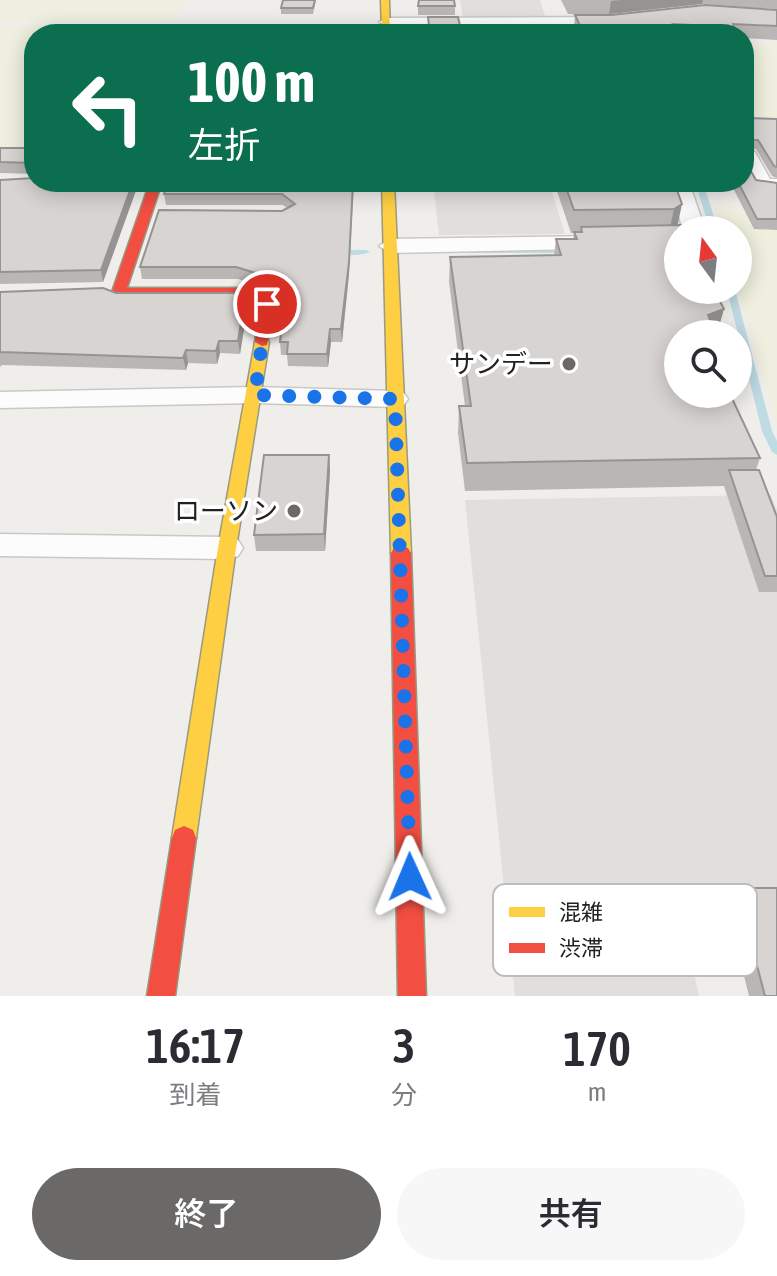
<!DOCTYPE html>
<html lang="ja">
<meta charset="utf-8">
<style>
body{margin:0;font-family:"Asap Condensed","Noto Sans JP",sans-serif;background:#f7f7f7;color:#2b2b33;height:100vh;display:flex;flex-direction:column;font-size:30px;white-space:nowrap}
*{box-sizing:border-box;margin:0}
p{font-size:26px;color:#7c7c81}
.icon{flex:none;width:44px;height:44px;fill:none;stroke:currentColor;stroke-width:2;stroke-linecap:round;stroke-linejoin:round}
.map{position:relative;height:996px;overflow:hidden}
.drawer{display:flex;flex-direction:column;background:#fff;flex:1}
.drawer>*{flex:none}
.guide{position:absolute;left:24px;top:24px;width:730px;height:168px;border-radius:32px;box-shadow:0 4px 20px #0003;background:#0b6e4f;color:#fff;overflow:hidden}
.needle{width:52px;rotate:345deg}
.controls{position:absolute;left:664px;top:216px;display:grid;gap:16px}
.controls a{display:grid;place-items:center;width:88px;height:88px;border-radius:50%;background:#fff;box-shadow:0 4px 20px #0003;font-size:40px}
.pin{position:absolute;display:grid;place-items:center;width:68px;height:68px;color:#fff;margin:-34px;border:4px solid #fff;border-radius:50%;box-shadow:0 2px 8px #0007}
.me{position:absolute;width:88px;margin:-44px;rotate:359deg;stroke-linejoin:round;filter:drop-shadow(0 0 6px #0008)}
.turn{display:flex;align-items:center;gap:28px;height:168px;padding:0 32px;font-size:36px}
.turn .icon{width:104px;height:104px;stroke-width:2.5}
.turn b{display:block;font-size:56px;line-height:68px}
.eta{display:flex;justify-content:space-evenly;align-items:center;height:136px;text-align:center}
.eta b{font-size:48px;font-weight:600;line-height:56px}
.cta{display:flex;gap:16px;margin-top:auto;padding:16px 32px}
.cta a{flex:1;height:92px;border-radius:48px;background:#6a6968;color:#fff;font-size:32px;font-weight:600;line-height:92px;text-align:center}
.cta a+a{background:#f7f7f7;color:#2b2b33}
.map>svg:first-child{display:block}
</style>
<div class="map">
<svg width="777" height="996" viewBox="0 0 777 996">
<rect width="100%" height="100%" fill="#f0eeeb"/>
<g fill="#efefdf">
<polygon points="0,0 184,0 174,21 0,21"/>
<polygon points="341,25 365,26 365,34 34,34 34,146 0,147 0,26"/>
<polygon points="771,42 777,42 777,127 744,126 744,44 771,45"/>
<polygon points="715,206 777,206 777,425 738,288 738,230 722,230"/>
</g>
<g fill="#e0dfde">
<polygon points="460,0 540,0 546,19 463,19"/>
<polygon points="433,182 549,182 565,234 439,235"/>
<polygon points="771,495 777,510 777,899 678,899 699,996 515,996 465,500"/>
</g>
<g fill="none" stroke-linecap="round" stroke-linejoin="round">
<g fill="#bfdbe3" fill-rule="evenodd">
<polygon points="695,182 703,182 718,230 710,230"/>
<polygon points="456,249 569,249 573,251 569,253 459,253 455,251"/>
<path d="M 336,250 L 366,250 L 370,252 C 362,256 343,256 335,252 Z"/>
<polygon points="727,290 735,290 772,431 777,441 777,455 772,452 762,431"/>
</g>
<defs>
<g id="street">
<polygon points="616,17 623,21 621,24 386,26 379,22 386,18"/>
<polygon points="748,150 755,152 770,179 777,179 777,191 756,189 744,167 744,151"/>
<polygon points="669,182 689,182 705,230 683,230"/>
<polygon points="678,235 678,247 390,253 379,246 390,239"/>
<polygon points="255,387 395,391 404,393 408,399 404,405 395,407 255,403 0,408 0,392"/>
<polygon points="0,534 227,537 238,540 243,548 238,556 227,559 0,556"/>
</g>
<g id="slow">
<polygon points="381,0 389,0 390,34 382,34"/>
<polygon points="382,182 394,182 411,553 408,558 394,558 391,553"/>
<polygon points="262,338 269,342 236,548 196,838 193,846 184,850 175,846 172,838 218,548 255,342"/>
</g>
<g id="jam">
<polygon points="150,182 162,182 127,288 245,288 274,304 267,345 262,346 255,342 260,306 242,296 114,295 112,292"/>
<polygon points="401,546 408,548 411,553 426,996 398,996 391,553 394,548"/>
<polygon points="184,826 193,830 196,838 175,996 147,996 172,838 175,830"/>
</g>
</defs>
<use href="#street" stroke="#c9c8c7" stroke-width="3"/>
<use href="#slow" stroke="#999a82" stroke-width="3"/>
<use href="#jam" stroke="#999a82" stroke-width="3"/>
<use href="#street" fill="#fdfcfc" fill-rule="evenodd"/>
<use href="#slow" fill="#ffcf43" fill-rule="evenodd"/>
<use href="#jam" fill="#f24e42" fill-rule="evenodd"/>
</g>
<g fill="#b9b6b5">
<polygon points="316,0 313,14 281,14 281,8"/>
<polygon points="561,0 777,0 777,9 702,4 609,14 568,14"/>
<rect x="418" y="6" width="37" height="9"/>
<polygon points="777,10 777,40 744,38 744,34 576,34 574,28 575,15"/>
<polygon points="744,118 777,119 777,178 772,176 756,149 744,149"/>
<polygon points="34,145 34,174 0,173 0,148 31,148"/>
<polygon points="0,180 139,182 103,282 0,284"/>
<polygon points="756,180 777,183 777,230 754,229 730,182"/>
<polygon points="354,182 349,274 342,342 331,342 328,367 288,366 287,355 281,355 280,342 285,302 274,291 238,279 142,279 140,267 282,211 287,208 283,205 166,205 164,194"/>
<polygon points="554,182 674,182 678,226 714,290 717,334 678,334 760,458 756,470 777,517 777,592 759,592 724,486 465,491 458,433 459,406 465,406 449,282 450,257 554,255 556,239 573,239 574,233 571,233"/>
<polygon points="0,292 116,293 247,310 240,354 220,353 217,364 188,363 186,370 2,365 0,367"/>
<polygon points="329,455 330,471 325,551 256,551 254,535"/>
<polygon points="743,888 777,996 749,996 744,976 725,976 715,937 724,918 736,918 733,907"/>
</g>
<g fill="#969493">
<polygon points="621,0 703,0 702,4 609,14 611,1"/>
<polygon points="133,182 139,182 103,282 101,270"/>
<polygon points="353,182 349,274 342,342 341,329"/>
<polygon points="682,204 677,228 669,232 674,209"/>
<polygon points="245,297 247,310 240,354 238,341"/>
<polygon points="724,309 717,334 711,334 713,327 708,315"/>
<polygon points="330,329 331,342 328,367 327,354"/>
<polygon points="219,341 220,353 217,364 216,351"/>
<polygon points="186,350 188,363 186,370 183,358"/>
<polygon points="329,455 330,471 325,551 324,534"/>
</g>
<g fill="#d7d4d2" stroke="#969493" stroke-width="2">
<polygon points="283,0 315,0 313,8 281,8"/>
<polygon points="419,0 454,0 455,6 418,6"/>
<polygon points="705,5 777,10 777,26 733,24 734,27 673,24 678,33 584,34 575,15 611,15"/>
<polygon points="428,17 458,17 462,34 430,34"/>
<polygon points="744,118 777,119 777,167 774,166 758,140 744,140 744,143"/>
<polygon points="34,145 34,167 33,163 0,162 0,148 31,148"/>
<polygon points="744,159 756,180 777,183 777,219 757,219 738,182 744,182"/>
<polygon points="34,178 34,182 133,182 101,270 0,272 0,180"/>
<polygon points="168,182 353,182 349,262 341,329 330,329 327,354 287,354 288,342 280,342 286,292 272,278 236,267 140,267 159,210 282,211 295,204 282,194 164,194"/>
<polygon points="564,182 674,182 682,204 674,209 574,210"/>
<polygon points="681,225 683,230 678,230 678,290 714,290 724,309 708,315 713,327 699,327 702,334 678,334 678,394 730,394 760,458 467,463 459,406 471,406 450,257 561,255 556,239 577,239 574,232 582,232 581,227"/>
<polygon points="103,288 116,293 237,293 245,297 238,341 219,341 216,351 186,350 183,358 0,352 0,292"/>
<polygon points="264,455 329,455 324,534 254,535"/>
<polygon points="729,470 759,470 777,517 777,576 765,576"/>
<polygon points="743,888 777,888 777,996 765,996 755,958 735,958 724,918 752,918"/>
</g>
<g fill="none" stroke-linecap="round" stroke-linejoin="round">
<polyline stroke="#1a73e8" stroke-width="14" stroke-dasharray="0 25.2" points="267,304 255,395 395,399 410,877"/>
</g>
<g fill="#6a6968" stroke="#fff" stroke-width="3">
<circle cx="569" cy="364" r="8"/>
<circle cx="294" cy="511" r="8"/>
</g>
<g text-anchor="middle" stroke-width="7" stroke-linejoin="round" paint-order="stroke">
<g font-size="26" fill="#222" stroke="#fff" text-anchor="end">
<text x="553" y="373">サンデー</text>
<text x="278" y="520">ローソン</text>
</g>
</g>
<rect x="493" y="884" width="264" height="92" rx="12" fill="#fff" stroke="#bdbdbd" stroke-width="2"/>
<rect x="509" y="907" width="36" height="10" fill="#ffcf43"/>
<rect x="509" y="943" width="36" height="10" fill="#f24e42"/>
<g font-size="22" fill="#222">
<text x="559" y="920">混雑</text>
<text x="559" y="956">渋滞</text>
</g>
</svg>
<div class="controls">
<a><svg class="needle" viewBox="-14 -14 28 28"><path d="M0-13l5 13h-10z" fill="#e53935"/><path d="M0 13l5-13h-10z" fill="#7c7c81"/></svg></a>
<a><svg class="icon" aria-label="search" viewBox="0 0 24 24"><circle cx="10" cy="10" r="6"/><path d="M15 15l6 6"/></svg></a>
</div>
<div class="pin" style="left:267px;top:304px;background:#d93025"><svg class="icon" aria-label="arrive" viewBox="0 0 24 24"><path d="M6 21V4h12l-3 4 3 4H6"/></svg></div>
<svg class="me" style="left:410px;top:877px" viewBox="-20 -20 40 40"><path d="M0-17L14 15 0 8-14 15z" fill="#1a73e8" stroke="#fff" stroke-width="4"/></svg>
<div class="guide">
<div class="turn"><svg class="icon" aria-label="left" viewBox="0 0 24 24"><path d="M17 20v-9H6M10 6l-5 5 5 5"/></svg><div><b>100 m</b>左折</div></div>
</div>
</div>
<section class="drawer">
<div class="eta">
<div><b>16:17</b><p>到着</p></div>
<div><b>3</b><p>分</p></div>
<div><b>170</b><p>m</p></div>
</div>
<div class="cta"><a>終了</a><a>共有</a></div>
</section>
